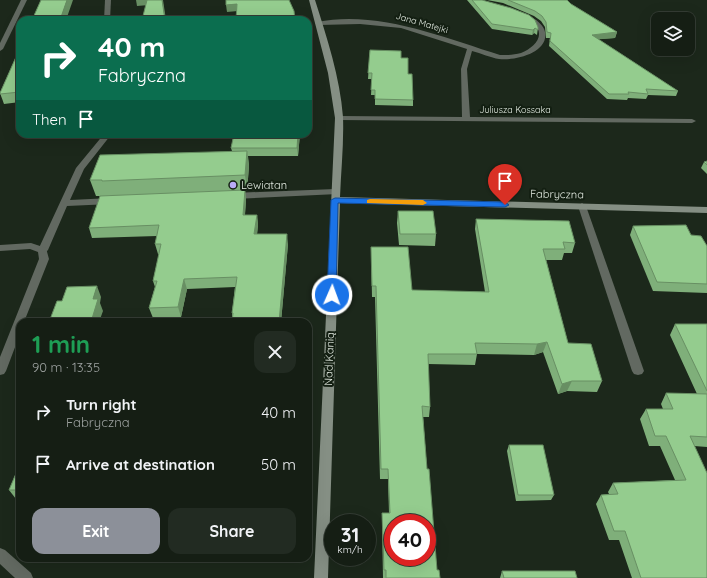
<!DOCTYPE html>
<meta charset="utf-8">
<style>
body{margin:0;font-family:Quicksand,sans-serif;background:#222b22;color:#f1f3f6;height:100vh;display:flex;flex-direction:column;font-size:15px;white-space:nowrap}
*{box-sizing:border-box;margin:0}
p{font-size:13px;color:#9da2a0}
.icon{flex:none;width:22px;height:22px;fill:none;stroke:currentColor;stroke-width:2;stroke-linecap:round;stroke-linejoin:round}
.map{position:relative;flex:1;overflow:hidden}
.panel{position:absolute;left:16px;top:318px;width:296px;height:244px;display:flex;flex-direction:column;background:#151e14;border-radius:12px;box-shadow:0 4px 16px #0002,0 0 0 1px #343c34}
.panel>*{flex:none}
.top-card{position:absolute;left:16px;top:16px;width:296px;height:122px;border-radius:12px;box-shadow:0 4px 16px #0002,0 0 0 1px #343c34;background:#0b6e4f;color:#fff;overflow:hidden}
.controls{position:absolute;left:651px;top:12px;display:grid;gap:8px}
.controls a{display:grid;place-items:center;width:44px;height:44px;border-radius:8px;background:#151e14;box-shadow:0 4px 16px #0002,0 0 0 1px #343c34;font-size:20px}
.speed{position:absolute;left:324px;top:514px;display:flex;gap:8px;font-size:20px;font-weight:700;text-align:center}
.speed>*{display:grid;place-content:center;width:52px;height:52px;border-radius:50%;background:#151e14;box-shadow:0 4px 16px #0002,0 0 0 1px #343c34;line-height:1}
.speed small{font-size:10px;font-weight:400}
.speed .limit{border:6px solid #d22;background:#fff;color:#111}
.pin{position:absolute;display:grid;place-items:center;width:34px;height:34px;color:#fff;margin:-41px -17px;border-radius:50% 50% 50% 0;rotate:-45deg;box-shadow:0 0 4px #0007}
.pin .icon{rotate:45deg}
.me{position:absolute;width:44px;margin:-22px;rotate:2deg;stroke-linejoin:round;filter:drop-shadow(0 0 3px #0008)}
.turn{display:flex;align-items:center;gap:14px;height:84px;padding:0 16px;font-size:18px}
.turn .icon{width:52px;height:52px;stroke-width:2.5}
.turn b{display:block;font-size:28px;line-height:34px}
.then{display:flex;align-items:center;height:38px;padding:0 16px;background:#0003;gap:8px;font-size:15px}
.round{display:grid;place-items:center;flex:none;width:42px;height:42px;border-radius:12px;background:#222b22}
.summary{display:flex;align-items:center;justify-content:space-between;height:68px;padding:0 16px}
h1{font-size:24px;font-weight:700;line-height:30px;color:#1e9e55}
.cta{display:flex;gap:8px;margin-top:auto;padding:8px 16px}
.cta a{flex:1;height:46px;border-radius:12px;background:#8c9099;color:#fff;font-size:16px;font-weight:700;line-height:46px;text-align:center}
.cta a+a{background:#222b22;color:#f1f3f6}
ul{padding:0;list-style:none}
li{display:flex;align-items:center;gap:12px;height:52px;padding:0 16px}
li div{flex:1}
li b{display:block;font-size:15px}
li em{font-style:normal}
.map>svg:first-child{display:block}
</style>
<div class="map">
<svg width="707" height="578" viewBox="0 0 707 578">
<rect width="100%" height="100%" fill="#1c281b"/>
<g fill="none" stroke-linecap="round" stroke-linejoin="round">
<g fill="#626961" fill-rule="evenodd">
<polygon points="104,134 114,134 110,136 84,169 70,200 111,198 115,201 111,204 67,206 48,250 46,252 40,252 38,250 76,168"/>
<polygon points="335,189 339,192 338,194 233,199 229,196 233,193"/>
<polygon points="582,203 586,206 644,371 642,374 638,375 634,374 632,371 578,206"/>
</g>
<g fill="#626961" fill-rule="evenodd">
<polygon points="21,0 27,0 3,49 0,51 0,43"/>
<polygon points="105,0 111,0 110,20 104,20"/>
<path d="M 519,13 C 524,12 529,16 533,18 C 538,21 544,26 545,32 C 549,53 515,61 499,59 C 491,58 481,53 472,51 L 467,69 L 470,117 L 692,119 L 696,121 L 692,123 L 339,120 L 335,118 L 339,116 L 462,117 L 461,69 L 467,49 L 401,28 L 360,24 L 319,25 L 317,24 L 317,22 C 378,10 442,37 500,55 C 507,55 514,55 521,53 C 534,48 547,35 533,23 C 529,20 523,18 519,15 Z"/>
<polygon points="31,243 46,248 49,259 24,322 20,322 20,334 6,371 4,374 0,375 0,357 39,259 38,252 30,249 0,251 0,245"/>
<polygon points="0,548 5,550 31,573 33,578 15,578 0,564"/>
</g>
<path fill="#858f84" fill-rule="evenodd" d="M 309,0 L 315,0 C 327,38 340,77 343,117 C 344,143 341,171 340,197 L 707,207 L 707,213 L 340,203 L 328,578 L 314,578 L 335,118 L 328,73 Z"/>
</g>
<g fill="#7faf7a">
<polygon points="467,0 482,0 538,27 537,35 534,33 532,35 492,29"/>
<polygon points="487,0 567,0 571,4 617,32 615,38 598,39 678,91 676,96 648,95 646,99 628,98 627,100 607,99 549,46 550,38 546,38 545,27 541,21 534,16 503,3"/>
<polygon points="20,48 20,102 4,104 0,93"/>
<polygon points="370,50 401,58 408,74 413,100 413,106 375,105 375,95 371,95 372,79 368,79"/>
<polygon points="234,134 300,134 298,156 248,156 249,166 247,191 245,191 246,200 245,215 257,215 258,225 257,234 288,244 281,322 232,322 232,313 235,287 187,289 181,317 153,318 149,308 155,287 153,281 159,254 158,254 155,244 157,236 92,238 89,228 107,196 96,196 90,180 232,151 231,148"/>
<polygon points="707,161 707,174 701,168 704,162"/>
<polygon points="398,211 436,234 435,246 399,245 397,223"/>
<polygon points="476,219 575,243 572,253 564,253 562,260 546,260 568,343 602,381 597,392 567,391 558,394 543,352 534,355 477,354 475,365 428,364 430,407 429,417 423,417 427,469 437,570 440,578 383,578 382,523 382,513 389,513 388,479 380,479 375,297 372,297 371,247 412,290 485,292 475,229"/>
<polygon points="633,226 691,235 707,246 707,293 653,291 630,235"/>
<polygon points="675,324 707,324 707,447 694,446 707,578 632,578 619,540 609,540 596,504 601,495 609,494 608,492 613,483 675,480 660,446 649,446 640,419 646,409 663,409 661,404 666,393 697,394 670,335"/>
<polygon points="509,445 554,495 551,500 516,501 507,451"/>
<polygon points="20,464 20,499 16,499 9,490"/>
<polygon points="502,571 504,578 500,578"/>
</g>
<g fill="#688f63">
<polygon points="67,0 73,0 66,20 60,20"/>
<polygon points="136,0 148,0 149,5 137,6"/>
<polygon points="162,0 163,0 166,20 165,20"/>
<polygon points="237,4 238,11 227,12 226,5"/>
<polygon points="535,28 534,33 532,35 533,30"/>
<polygon points="617,32 615,38 590,40 592,35"/>
<polygon points="298,134 300,134 298,156 297,148"/>
<polygon points="247,151 249,166 247,191 245,175"/>
<polygon points="245,190 246,200 244,225 243,215"/>
<polygon points="257,215 258,225 256,244 254,234"/>
<polygon points="287,234 288,244 281,322 279,322"/>
<polygon points="184,279 187,289 181,317 178,307"/>
<polygon points="97,286 101,297 100,303 103,311 99,322 91,322 93,299"/>
<polygon points="547,342 543,352 534,355 537,344"/>
<polygon points="572,381 567,391 558,394 562,384"/>
</g>
<g fill="#94cc8e" stroke="#688f63" fill-rule="evenodd">
<polygon points="41,0 67,0 60,20 32,20"/>
<polygon points="147,0 162,0 165,20 142,20"/>
<polygon points="226,0 289,0 294,11 295,20 236,20 237,4 226,5"/>
<polygon points="472,0 482,0 511,8 529,15 535,20 538,27 538,30 535,28 533,30 492,24"/>
<polygon points="508,0 567,0 571,4 617,32 592,35 678,91 646,89 648,94 628,92 629,94 609,94 550,41 551,33 547,32 546,22 542,16 535,11"/>
<polygon points="20,48 20,92 0,94 0,93"/>
<polygon points="370,50 401,51 401,58 408,58 408,74 412,74 413,100 375,99 375,90 371,90 372,73 368,73"/>
<polygon points="234,134 298,134 297,148 231,148"/>
<polygon points="247,151 245,175 102,181 102,180 90,180 100,155"/>
<polygon points="707,161 707,165 704,162"/>
<polygon points="245,190 243,215 257,215 254,234 287,234 279,322 232,322 233,313 232,313 237,277 184,279 178,307 149,308 157,281 153,281 161,244 155,244 159,225 89,228 100,196"/>
<polygon points="398,211 433,211 436,234 400,234"/>
<path d="M 476,219 L 569,221 L 575,243 L 563,242 L 565,249 L 543,249 L 568,343 L 591,344 L 602,381 L 572,381 L 562,384 L 547,342 L 537,344 L 475,343 L 477,354 L 428,354 L 430,407 L 422,406 L 427,469 L 429,469 L 437,570 L 439,570 L 440,578 L 386,578 L 386,570 L 384,570 L 382,513 L 390,513 L 388,469 L 381,469 L 376,286 L 372,286 L 371,247 L 408,247 L 412,290 L 489,292 ZM 393,523 L 427,523 L 427,557 L 393,557 Z"/>
<polygon points="686,225 691,235 701,236 707,246 707,284 657,282 633,226"/>
<polygon points="97,286 93,299 98,299 91,322 49,322 57,301 62,301 67,287"/>
<polygon points="675,324 707,324 707,391"/>
<polygon points="666,393 707,394 707,437 690,436 707,473 707,578 641,578 625,531 614,531 601,495 618,494 613,483 686,480 666,436 655,436 646,409 673,409"/>
<polygon points="509,445 543,445 554,495 518,495"/>
<polygon points="20,464 20,490 9,490"/>
<polygon points="502,571 575,571 577,578 504,578"/>
</g>
<polygon fill="#1a73e8" stroke="#114b97" points="335,198 505,202 509,205 505,207 338,203 336,295 332,298 327,295 331,200"/>
<polygon fill="#f59e0b" points="370,199 423,200 427,203 423,205 367,203 367,200"/>
<circle fill="#b9abf7" stroke="#131f12" stroke-width="1.5" cx="233" cy="185" r="4"/>
<g text-anchor="middle" stroke-width="4" stroke-linejoin="round" paint-order="stroke">
<g font-size="9" fill="#e2eae1" stroke="#131f12">
<text transform="translate(422 23) rotate(16)" y="3">Jana Matejki</text>
<text x="515" y="113">Juliusza Kossaka</text>
</g>
<g font-size="11" fill="#e2eae1" stroke="#131f12" text-anchor="start">
<text x="241" y="189">Lewiatan</text>
</g>
<g font-size="11" fill="#e2eae1" stroke="#131f12">
<text transform="translate(557 194) rotate(1)" y="4">Fabryczna</text>
<text transform="translate(329 359) rotate(-88)" y="4">Nad Kanią</text>
</g>
</g>
</svg>
<div class="controls">
<a><svg class="icon" aria-label="layers" viewBox="0 0 24 24"><path d="M12 4l9 5-9 5-9-5zM3 14l9 5 9-5"/></svg></a>
</div>
<div class="speed"><div>31<small>km/h</small></div><div class="limit">40</div></div>
<div class="pin" style="left:505px;top:205px;background:#d93025"><svg class="icon" aria-label="arrive" viewBox="0 0 24 24"><path d="M6 21V4h12l-3 4 3 4H6"/></svg></div>
<svg class="me" style="left:332px;top:295px" viewBox="-20 -20 40 40"><circle r="17" fill="#1a73e8" stroke="#fff" stroke-width="3"/><path d="M0-11L8 9 0 5-8 9z" fill="#fff"/></svg>
<div class="top-card">
<div class="turn"><svg class="icon" aria-label="right" viewBox="0 0 24 24"><path d="M7 20v-9h11M14 6l5 5-5 5"/></svg><div><b>40 m</b>Fabryczna</div></div>
<div class="then">Then<svg class="icon" aria-label="arrive" viewBox="0 0 24 24"><path d="M6 21V4h12l-3 4 3 4H6"/></svg></div>
</div>
<section class="panel">
<div class="summary"><div><h1>1 min</h1><p>90 m · 13:35</p></div><a class="round"><svg class="icon" aria-label="close" viewBox="0 0 24 24"><path d="M6 6l12 12M18 6L6 18"/></svg></a></div>
<ul>
<li><svg class="icon" aria-label="right" viewBox="0 0 24 24"><path d="M7 20v-9h11M14 6l5 5-5 5"/></svg><div><b>Turn right</b><p>Fabryczna</p></div><em>40 m</em></li>
<li><svg class="icon" aria-label="arrive" viewBox="0 0 24 24"><path d="M6 21V4h12l-3 4 3 4H6"/></svg><div><b>Arrive at destination</b></div><em>50 m</em></li>
</ul>
<div class="cta"><a>Exit</a><a>Share</a></div>
</section>
</div>
